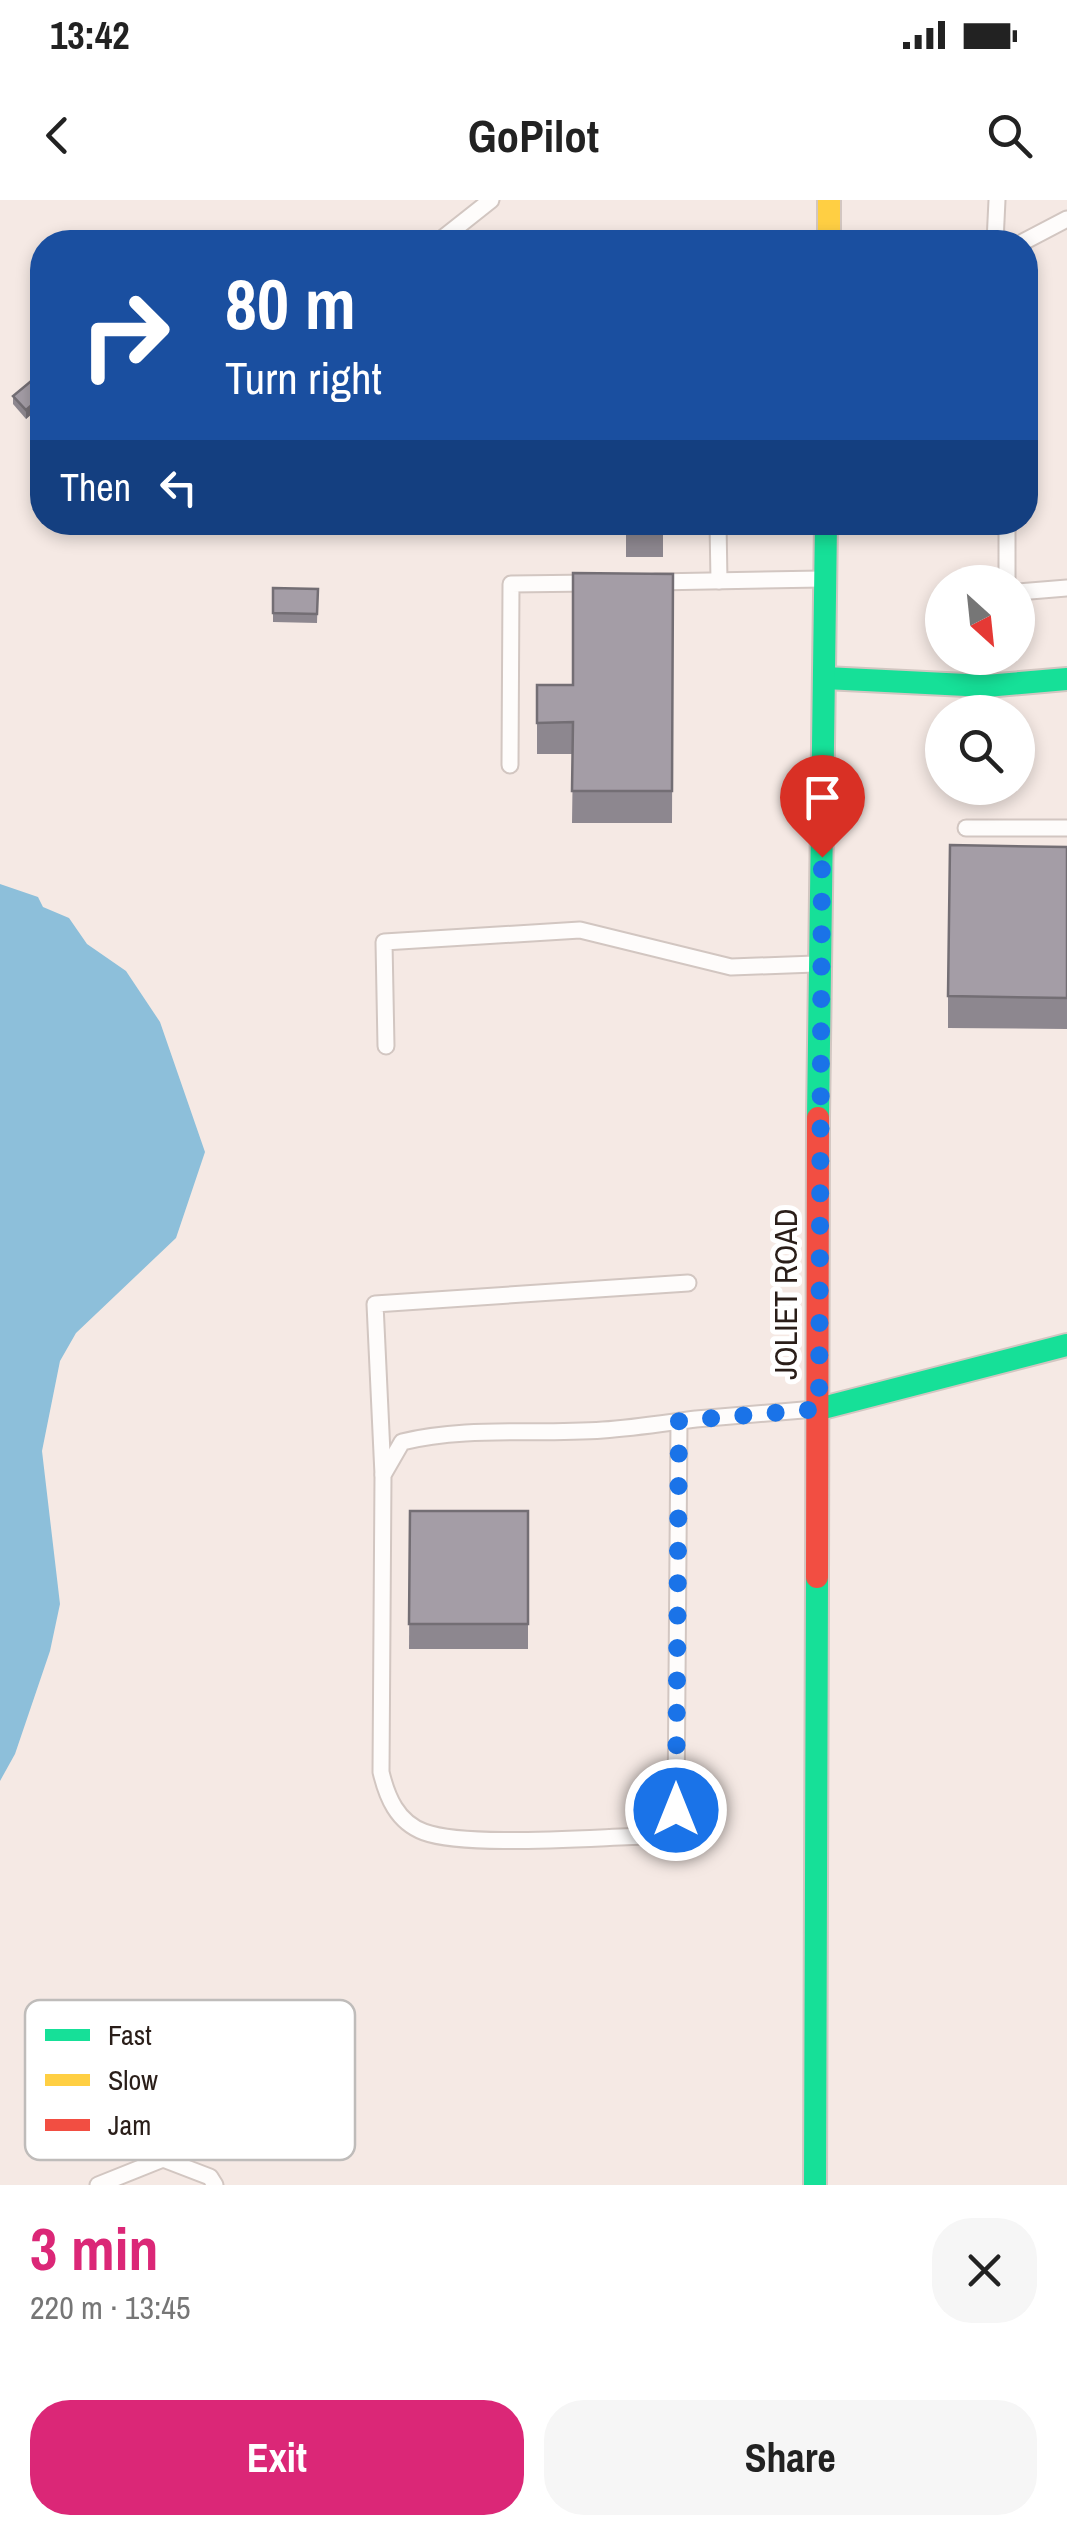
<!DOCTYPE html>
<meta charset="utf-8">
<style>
body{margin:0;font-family:"Archivo Narrow",sans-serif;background:#f6f6f6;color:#222;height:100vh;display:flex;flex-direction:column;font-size:38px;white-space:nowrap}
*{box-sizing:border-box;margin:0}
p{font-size:32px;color:#767676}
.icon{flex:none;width:55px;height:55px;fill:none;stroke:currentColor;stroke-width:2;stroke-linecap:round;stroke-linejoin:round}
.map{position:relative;height:1985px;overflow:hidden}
.details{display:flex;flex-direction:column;background:#fff;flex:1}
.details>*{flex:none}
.guide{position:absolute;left:30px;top:30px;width:1008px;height:305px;border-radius:40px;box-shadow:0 5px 15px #0003;background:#1a4fa0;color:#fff;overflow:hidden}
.needle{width:65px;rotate:153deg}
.tools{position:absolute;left:925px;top:365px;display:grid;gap:20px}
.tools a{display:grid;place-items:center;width:110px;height:110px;border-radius:50%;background:#fff;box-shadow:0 5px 15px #0003;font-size:50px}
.pin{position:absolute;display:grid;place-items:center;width:85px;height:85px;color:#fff;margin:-102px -42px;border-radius:50% 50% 50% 0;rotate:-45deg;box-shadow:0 0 10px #0007}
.pin .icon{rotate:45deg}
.me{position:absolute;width:110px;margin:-55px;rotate:0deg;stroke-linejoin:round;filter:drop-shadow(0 0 8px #0008)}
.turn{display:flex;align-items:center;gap:35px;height:210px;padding:0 30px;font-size:45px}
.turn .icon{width:130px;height:130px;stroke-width:2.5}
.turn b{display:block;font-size:70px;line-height:85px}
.then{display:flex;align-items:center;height:95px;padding:0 30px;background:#0003;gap:20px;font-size:38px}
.round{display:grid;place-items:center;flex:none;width:105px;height:105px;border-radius:40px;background:#f6f6f6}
.head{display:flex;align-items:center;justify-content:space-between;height:170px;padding:0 30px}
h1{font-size:60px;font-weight:700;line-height:75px;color:#db2777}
.button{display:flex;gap:20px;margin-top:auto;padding:20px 30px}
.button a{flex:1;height:115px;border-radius:40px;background:#db2777;color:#fff;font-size:40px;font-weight:700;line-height:115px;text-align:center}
.button a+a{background:#f6f6f6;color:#222}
.status{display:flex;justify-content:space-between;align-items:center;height:70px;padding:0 50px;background:#fff;direction:ltr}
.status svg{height:28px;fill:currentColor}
header{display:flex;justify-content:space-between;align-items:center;height:130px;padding:0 30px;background:#fff;font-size:45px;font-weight:700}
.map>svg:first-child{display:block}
</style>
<div class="status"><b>13:42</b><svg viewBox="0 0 49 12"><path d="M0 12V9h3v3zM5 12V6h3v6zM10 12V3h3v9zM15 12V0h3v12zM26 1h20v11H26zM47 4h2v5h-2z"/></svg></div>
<header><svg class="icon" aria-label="back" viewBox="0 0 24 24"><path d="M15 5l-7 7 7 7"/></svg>GoPilot<svg class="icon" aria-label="search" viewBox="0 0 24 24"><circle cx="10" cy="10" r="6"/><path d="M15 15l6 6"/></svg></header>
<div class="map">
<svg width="1067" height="1985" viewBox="0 0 1067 1985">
<rect width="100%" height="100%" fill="#f5e9e4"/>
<polygon fill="#8dbfda" points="0,684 38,697 43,707 69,718 87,744 126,771 160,822 205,952 176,1038 76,1133 60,1161 42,1251 60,1404 50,1451 15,1554 0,1581"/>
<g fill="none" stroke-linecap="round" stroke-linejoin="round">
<defs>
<g id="lane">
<polyline points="438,42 491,0"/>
<polyline points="995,42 997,0"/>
<polyline points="1023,42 1067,19"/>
<polyline points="718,322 719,381"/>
<polyline points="1007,322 1007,382"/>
<polyline points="655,382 822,379"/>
<polyline points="1018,392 1067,388"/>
<polyline points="510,565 511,384 592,383"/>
<polyline points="966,628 1067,628"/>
<polyline points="386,846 384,742 580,730 731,767 815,764"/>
<path d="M 679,1221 L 676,1610 L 665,1630 L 649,1636 C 597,1637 467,1648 424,1632 C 397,1622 387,1597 381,1572 L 383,1275 L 402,1242 C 467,1226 536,1235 603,1230 C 634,1228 665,1223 696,1219 L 815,1209"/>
<polyline points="383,1275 375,1104 688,1083"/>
<polyline points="98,1985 163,1959 210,1977 215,1985"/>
</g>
<g id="fast">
<polyline points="825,478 986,486 1067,479"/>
<polyline points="818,918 826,322"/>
<polyline points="819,1209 1067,1145"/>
<polyline points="815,1985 817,1377"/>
</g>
<polyline id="slow" points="829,0 829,42"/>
<polyline id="jam" points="817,1377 818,918"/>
</defs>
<use href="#lane" stroke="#d2c6c1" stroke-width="19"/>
<use href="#fast" stroke="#d2c6c1" stroke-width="26"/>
<use href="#slow" stroke="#d2c6c1" stroke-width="26"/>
<use href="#jam" stroke="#d2c6c1" stroke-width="26"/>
<use href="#lane" stroke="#fefcfb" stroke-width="15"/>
<use href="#fast" stroke="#16e098" stroke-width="22"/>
<use href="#slow" stroke="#ffcf43" stroke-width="22"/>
<use href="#jam" stroke="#f24e42" stroke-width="22"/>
</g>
<g fill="#8d878f">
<polygon points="13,196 42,205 26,219 13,204"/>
<rect x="626" y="322" width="37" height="35"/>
<polygon points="673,374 672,623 572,623 573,554 537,554 537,485 573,485"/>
<polygon points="273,388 318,389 317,423 273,422"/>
<polygon points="1067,647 1067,829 948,828 948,796"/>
<polygon points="410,1311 528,1311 528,1449 409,1449"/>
</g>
<polygon fill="#736e74" points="42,196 42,205 26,219 26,210"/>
<g fill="#a49da6" stroke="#736e74" stroke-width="2.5">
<polygon points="30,182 42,196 26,210 13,196"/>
<rect x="626" y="322" width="37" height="10"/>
<polygon points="573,373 673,374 672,591 572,591 573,522 537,523 537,485 573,485"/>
<polygon points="273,388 318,389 317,414 273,413"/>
<polygon points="950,645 1067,647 1067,798 948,796"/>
<polygon points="410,1311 528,1311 528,1424 409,1424"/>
</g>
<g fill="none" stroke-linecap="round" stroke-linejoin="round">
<polyline stroke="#1a73e8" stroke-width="18" stroke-dasharray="0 32.4" points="676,1610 679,1221 819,1209 822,657"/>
</g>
<g text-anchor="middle" stroke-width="10" stroke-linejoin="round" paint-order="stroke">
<g font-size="32" fill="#2a1e19" stroke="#fff">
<text transform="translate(786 1094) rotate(-90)" y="11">JOLIET ROAD</text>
</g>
</g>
<rect x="25" y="1800" width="330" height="160" rx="15" fill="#fff" stroke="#bfbcba" stroke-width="2.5"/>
<rect x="45" y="1829" width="45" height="12" fill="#16e098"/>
<rect x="45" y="1874" width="45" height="12" fill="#ffcf43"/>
<rect x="45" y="1919" width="45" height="12" fill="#f24e42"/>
<g font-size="28" fill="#2a1e19">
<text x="108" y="1845">Fast</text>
<text x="108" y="1890">Slow</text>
<text x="108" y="1935">Jam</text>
</g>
</svg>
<div class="tools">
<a><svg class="needle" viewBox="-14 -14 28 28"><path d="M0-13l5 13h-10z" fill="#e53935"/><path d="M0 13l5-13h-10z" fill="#767676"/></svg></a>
<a><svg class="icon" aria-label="search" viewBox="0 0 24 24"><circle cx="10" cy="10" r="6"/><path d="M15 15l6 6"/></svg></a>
</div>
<div class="pin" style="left:822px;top:657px;background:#d93025"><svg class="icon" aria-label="arrive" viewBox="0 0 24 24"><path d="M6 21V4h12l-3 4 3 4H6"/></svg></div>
<svg class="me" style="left:676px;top:1610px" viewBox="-20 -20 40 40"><circle r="17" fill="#1a73e8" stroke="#fff" stroke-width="3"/><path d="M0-11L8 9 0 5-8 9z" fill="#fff"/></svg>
<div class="guide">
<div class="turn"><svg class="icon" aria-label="right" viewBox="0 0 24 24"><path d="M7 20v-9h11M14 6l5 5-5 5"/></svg><div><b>80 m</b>Turn right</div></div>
<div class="then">Then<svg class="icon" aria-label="left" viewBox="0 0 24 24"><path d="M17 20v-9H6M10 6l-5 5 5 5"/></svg></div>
</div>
</div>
<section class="details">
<div class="head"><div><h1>3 min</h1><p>220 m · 13:45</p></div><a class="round"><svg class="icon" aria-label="close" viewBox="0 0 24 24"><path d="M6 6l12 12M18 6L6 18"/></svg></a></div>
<div class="button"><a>Exit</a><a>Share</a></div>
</section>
